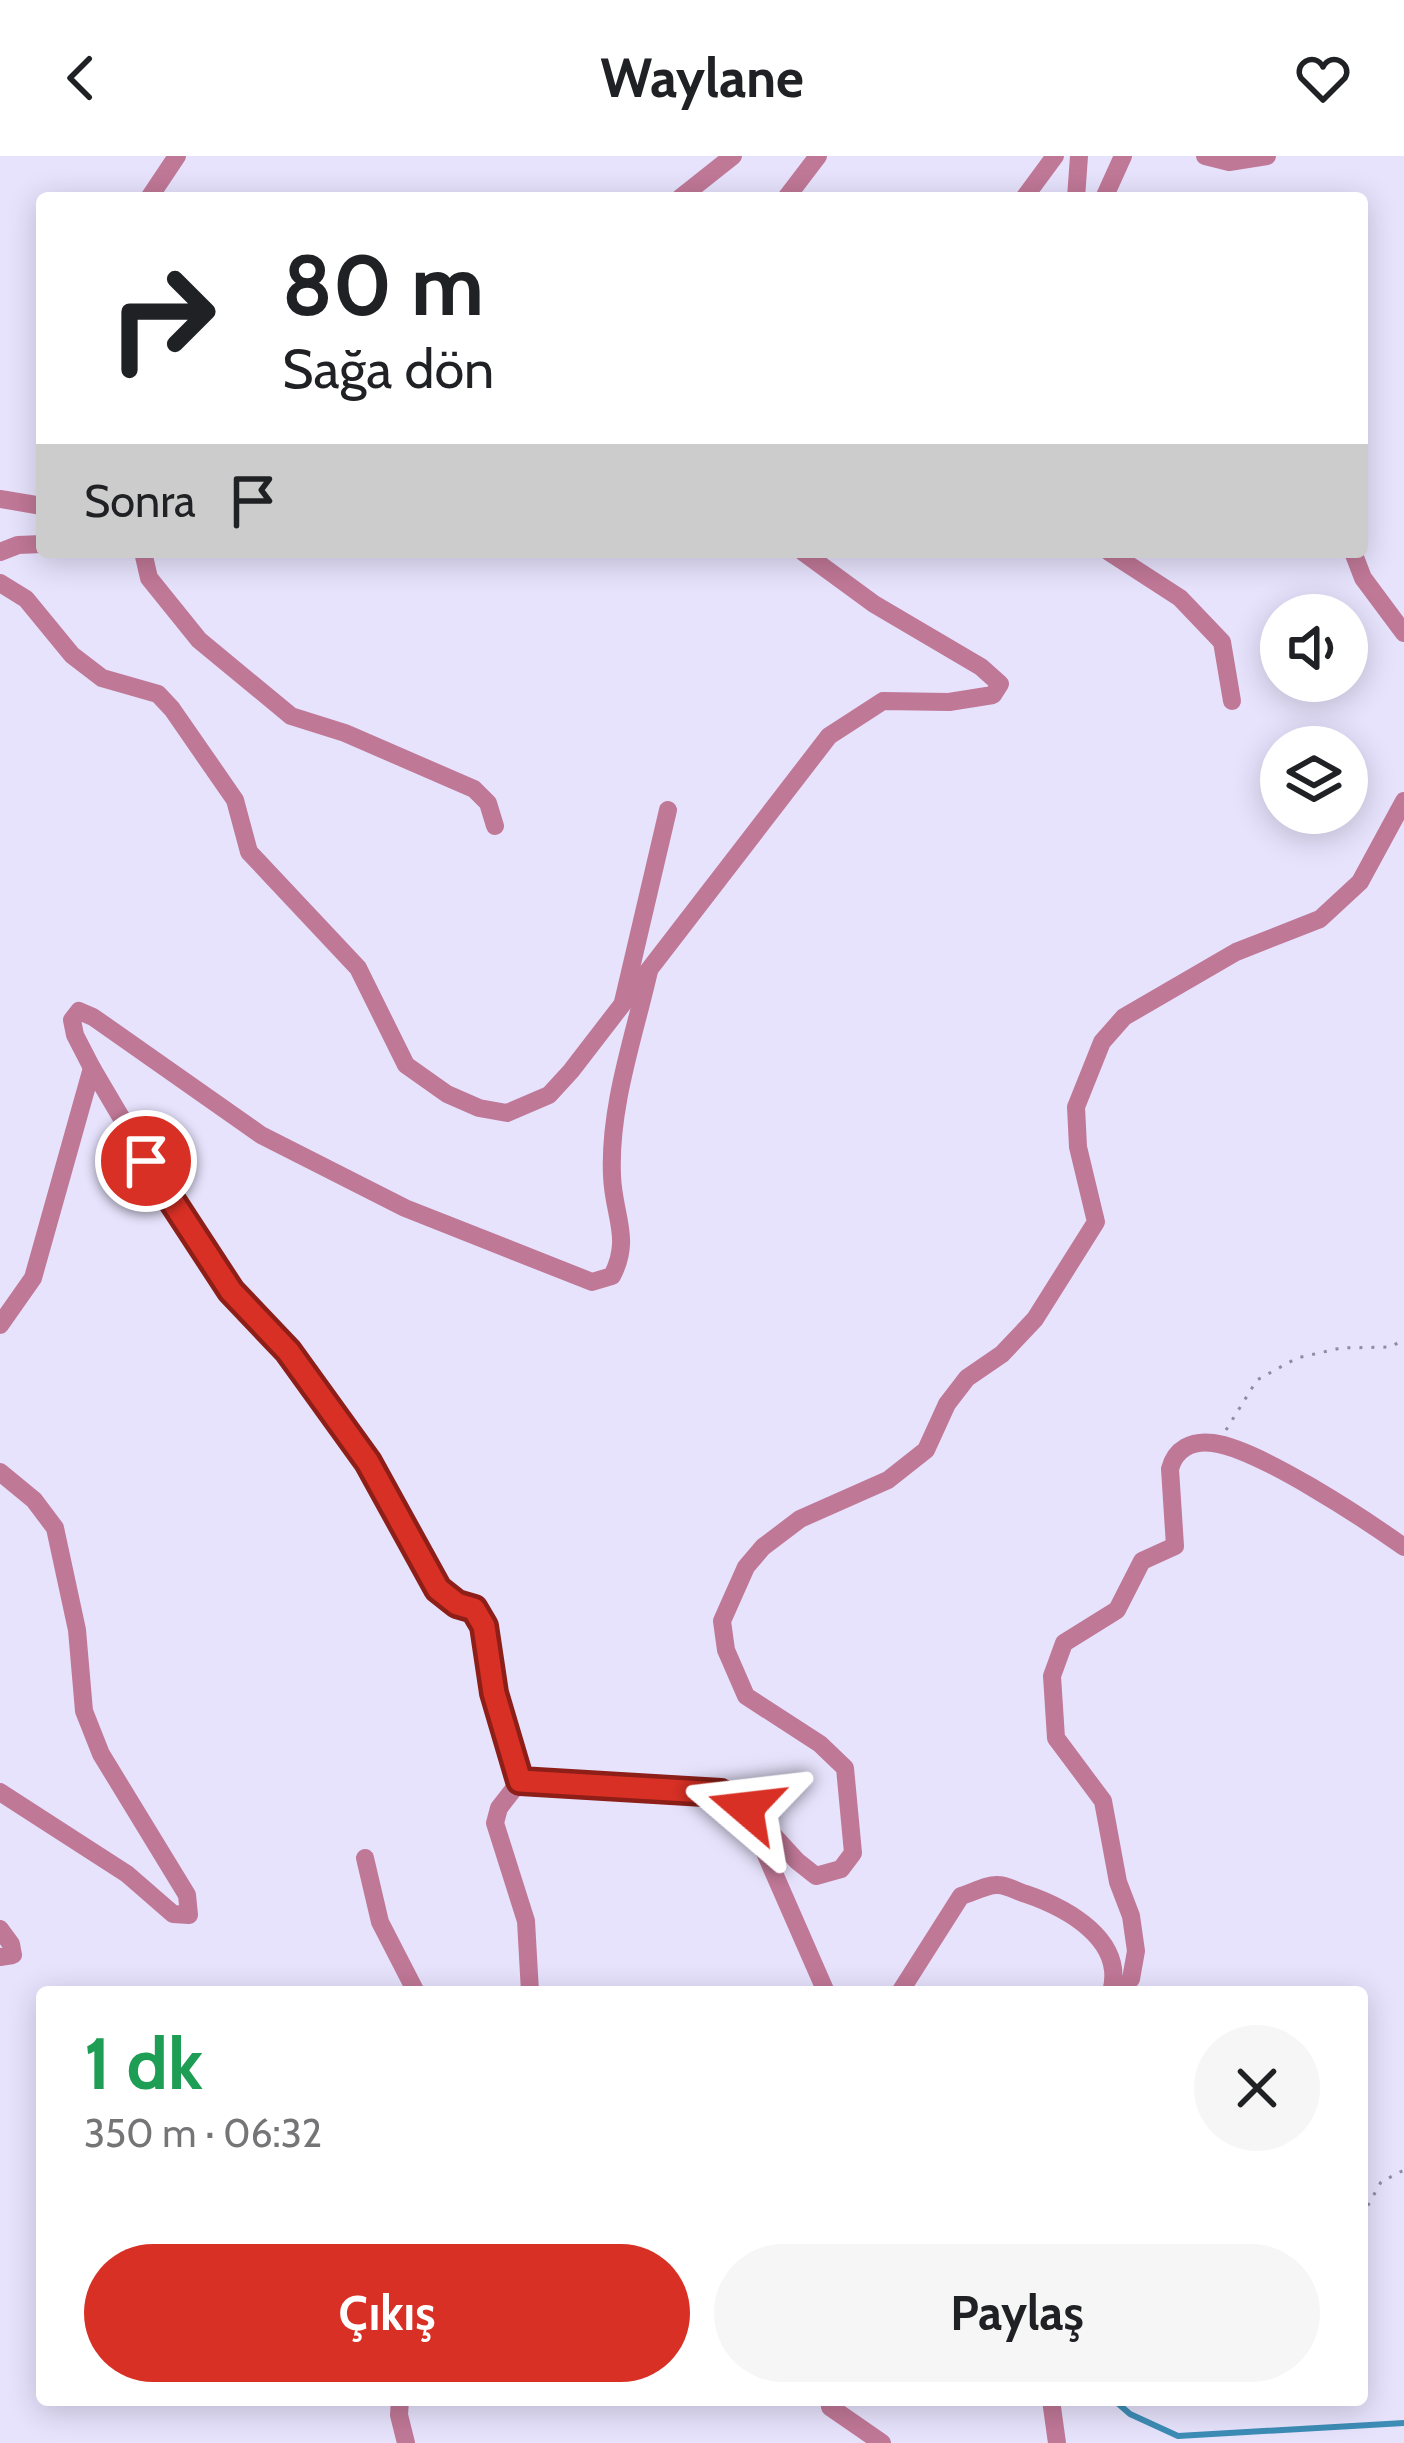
<!DOCTYPE html>
<html lang="tr">
<meta charset="utf-8">
<style>
body{margin:0;font-family:Cabin,sans-serif;background:#f6f6f6;color:#202124;height:100vh;display:flex;flex-direction:column;font-size:45px;white-space:nowrap}
*{box-sizing:border-box;margin:0}
p{font-size:39px;color:#757577}
.icon{flex:none;width:66px;height:66px;fill:none;stroke:currentColor;stroke-width:2;stroke-linecap:round;stroke-linejoin:round}
.map{position:relative;flex:1;overflow:hidden}
.side{position:absolute;left:36px;top:1830px;width:1332px;height:420px;display:flex;flex-direction:column;background:#fff;border-radius:12px;box-shadow:0 6px 30px #0003}
.side>*{flex:none}
.banner{position:absolute;left:36px;top:36px;width:1332px;height:366px;border-radius:12px;box-shadow:0 6px 30px #0003;background:#fff;color:#202124;overflow:hidden}
.buttons{position:absolute;left:1260px;top:438px;display:grid;gap:24px}
.buttons a{display:grid;place-items:center;width:108px;height:108px;border-radius:50%;background:#fff;box-shadow:0 6px 30px #0003;font-size:60px}
.pin{position:absolute;display:grid;place-items:center;width:102px;height:102px;color:#fff;margin:-51px;border:6px solid #fff;border-radius:50%;box-shadow:0 3px 12px #0007}
.me{position:absolute;width:132px;margin:-66px;rotate:287deg;stroke-linejoin:round;filter:drop-shadow(0 0 9px #0008)}
.turn{display:flex;align-items:center;gap:42px;height:252px;padding:0 48px;font-size:54px}
.turn .icon{width:156px;height:156px;stroke-width:2.5}
.turn b{display:block;font-size:84px;line-height:102px}
.then{display:flex;align-items:center;height:114px;padding:0 48px;background:#0003;gap:24px;font-size:45px}
.round{display:grid;place-items:center;flex:none;width:126px;height:126px;border-radius:63px;background:#f6f6f6}
.head{display:flex;align-items:center;justify-content:space-between;height:204px;padding:0 48px}
h1{font-size:72px;font-weight:700;line-height:90px;color:#1e9e55}
.button{display:flex;gap:24px;margin-top:auto;padding:24px 48px}
.button a{flex:1;height:138px;border-radius:72px;background:#d93025;color:#fff;font-size:48px;font-weight:700;line-height:138px;text-align:center}
.button a+a{background:#f6f6f6;color:#202124}
header{display:flex;justify-content:space-between;align-items:center;height:156px;padding:0 48px;background:#fff;font-size:54px;font-weight:700}
.map>svg:first-child{display:block}
</style>
<header><svg class="icon" aria-label="back" viewBox="0 0 24 24"><path d="M15 5l-7 7 7 7"/></svg>Waylane<svg class="icon" aria-label="heart" viewBox="0 0 24 24"><path d="M12 20l-8-8c-3-5 5-10 8-4 3-6 11-1 8 4z"/></svg></header>
<div class="map">
<svg width="1404" height="2287" viewBox="0 0 1404 2287">
<rect width="100%" height="100%" fill="#e7e3fd"/>
<g fill="none" stroke-linecap="round" stroke-linejoin="round">
<polyline stroke="#3d8db7" stroke-width="6" points="1114,2244 1130,2258 1178,2280 1404,2267"/>
<g stroke="#8f8ca1" stroke-width="3" stroke-dasharray="3 9" stroke-linecap="butt">
<polyline points="1226,1274 1257,1224 1297,1202 1341,1192 1391,1191 1404,1183"/>
<polyline points="1362,2060 1381,2026 1404,2014"/>
</g>
<g stroke="#c07897" stroke-width="18">
<polyline points="1205,0 1229,6 1267,0"/>
<polyline points="149,42 177,0"/>
<polyline points="680,42 733,0"/>
<polyline points="786,42 818,0"/>
<polyline points="1024,42 1055,0"/>
<polyline points="1076,42 1079,0"/>
<polyline points="1104,42 1123,0"/>
<polyline points="0,343 42,350"/>
<polyline points="0,396 18,389 42,388"/>
<polyline points="143,396 149,422 199,484 291,560 345,577 474,633 488,647 495,670"/>
<polyline points="1109,396 1180,442 1222,486 1232,545"/>
<polyline points="1353,396 1363,422 1404,477"/>
<polyline points="0,427 26,443 72,499 102,522 158,538 172,553 235,644 249,696 358,812 406,909 447,938 479,952 507,957 549,939 571,915 829,580 883,545 949,546 993,539 1000,528 981,511 874,448 803,396"/>
<polyline points="623,846 668,654"/>
<polyline points="0,1169 33,1122 92,912"/>
<polyline points="0,1316 34,1344 55,1372 77,1474 84,1555 101,1598 187,1739 189,1759 173,1758 127,1718 0,1636"/>
<polyline points="520,1625 721,1637 752,1656 797,1705 816,1720 841,1713 853,1697 845,1612 820,1588 746,1540 726,1494 722,1465 746,1411 763,1391 800,1363 888,1324 926,1294 947,1248 967,1222 1002,1198 1035,1163 1096,1066 1078,991 1076,951 1102,886 1124,861 1236,796 1320,763 1360,726 1404,645"/>
<polyline points="749,1660 826,1836"/>
<polyline points="365,1702 380,1766 416,1836"/>
<polyline points="0,1773 11,1788 13,1799 0,1801"/>
<path d="M 530,1836 L 526,1765 L 495,1667 L 499,1652 L 520,1625 L 494,1537 L 484,1470 L 474,1453 L 457,1448 L 438,1433 L 368,1306 L 288,1195 L 231,1135 L 165,1036 L 92,912 L 75,879 L 72,864 L 79,855 L 93,861 L 261,979 L 405,1052 L 592,1126 L 612,1120 C 632,1082 613,1059 612,1019 C 609,951 634,881 649,815"/>
<path d="M 900,1836 L 961,1740 C 972,1737 988,1728 998,1729 C 1007,1729 1018,1736 1026,1738 C 1067,1752 1126,1784 1111,1836"/>
<path d="M 1118,1836 L 1131,1823 L 1136,1795 L 1131,1760 L 1118,1726 L 1103,1645 L 1056,1582 L 1052,1520 L 1064,1487 L 1117,1454 L 1142,1405 L 1175,1390 L 1170,1313 C 1175,1293 1192,1284 1213,1287 C 1259,1293 1363,1362 1404,1391"/>
<polyline points="400,2244 399,2259 406,2287"/>
<polyline points="1051,2244 1057,2287"/>
<polyline points="830,2251 882,2287"/>
</g>
</g>
<g fill="none" stroke-linecap="round" stroke-linejoin="round">
<defs>
<polyline id="route" points="146,1005 231,1135 288,1195 368,1306 438,1433 457,1448 474,1453 484,1470 494,1537 520,1625 721,1637 746,1652"/>
</defs>
<use href="#route" stroke="#8d1f18" stroke-width="30"/>
<use href="#route" stroke="#d93025" stroke-width="21"/>
</g>
</svg>
<div class="buttons">
<a><svg class="icon" aria-label="sound" viewBox="0 0 24 24"><path d="M4 9h4l5-4v14l-5-4H4zM17 9q2 3 0 6"/></svg></a>
<a><svg class="icon" aria-label="layers" viewBox="0 0 24 24"><path d="M12 4l9 5-9 5-9-5zM3 14l9 5 9-5"/></svg></a>
</div>
<div class="pin" style="left:146px;top:1005px;background:#d93025"><svg class="icon" aria-label="arrive" viewBox="0 0 24 24"><path d="M6 21V4h12l-3 4 3 4H6"/></svg></div>
<svg class="me" style="left:746px;top:1652px" viewBox="-20 -20 40 40"><path d="M0-17L14 15 0 8-14 15z" fill="#d93025" stroke="#fff" stroke-width="4"/></svg>
<div class="banner">
<div class="turn"><svg class="icon" aria-label="right" viewBox="0 0 24 24"><path d="M7 20v-9h11M14 6l5 5-5 5"/></svg><div><b>80 m</b>Sağa dön</div></div>
<div class="then">Sonra<svg class="icon" aria-label="arrive" viewBox="0 0 24 24"><path d="M6 21V4h12l-3 4 3 4H6"/></svg></div>
</div>
<section class="side">
<div class="head"><div><h1>1 dk</h1><p>350 m · 06:32</p></div><a class="round"><svg class="icon" aria-label="close" viewBox="0 0 24 24"><path d="M6 6l12 12M18 6L6 18"/></svg></a></div>
<div class="button"><a>Çıkış</a><a>Paylaş</a></div>
</section>
</div>
